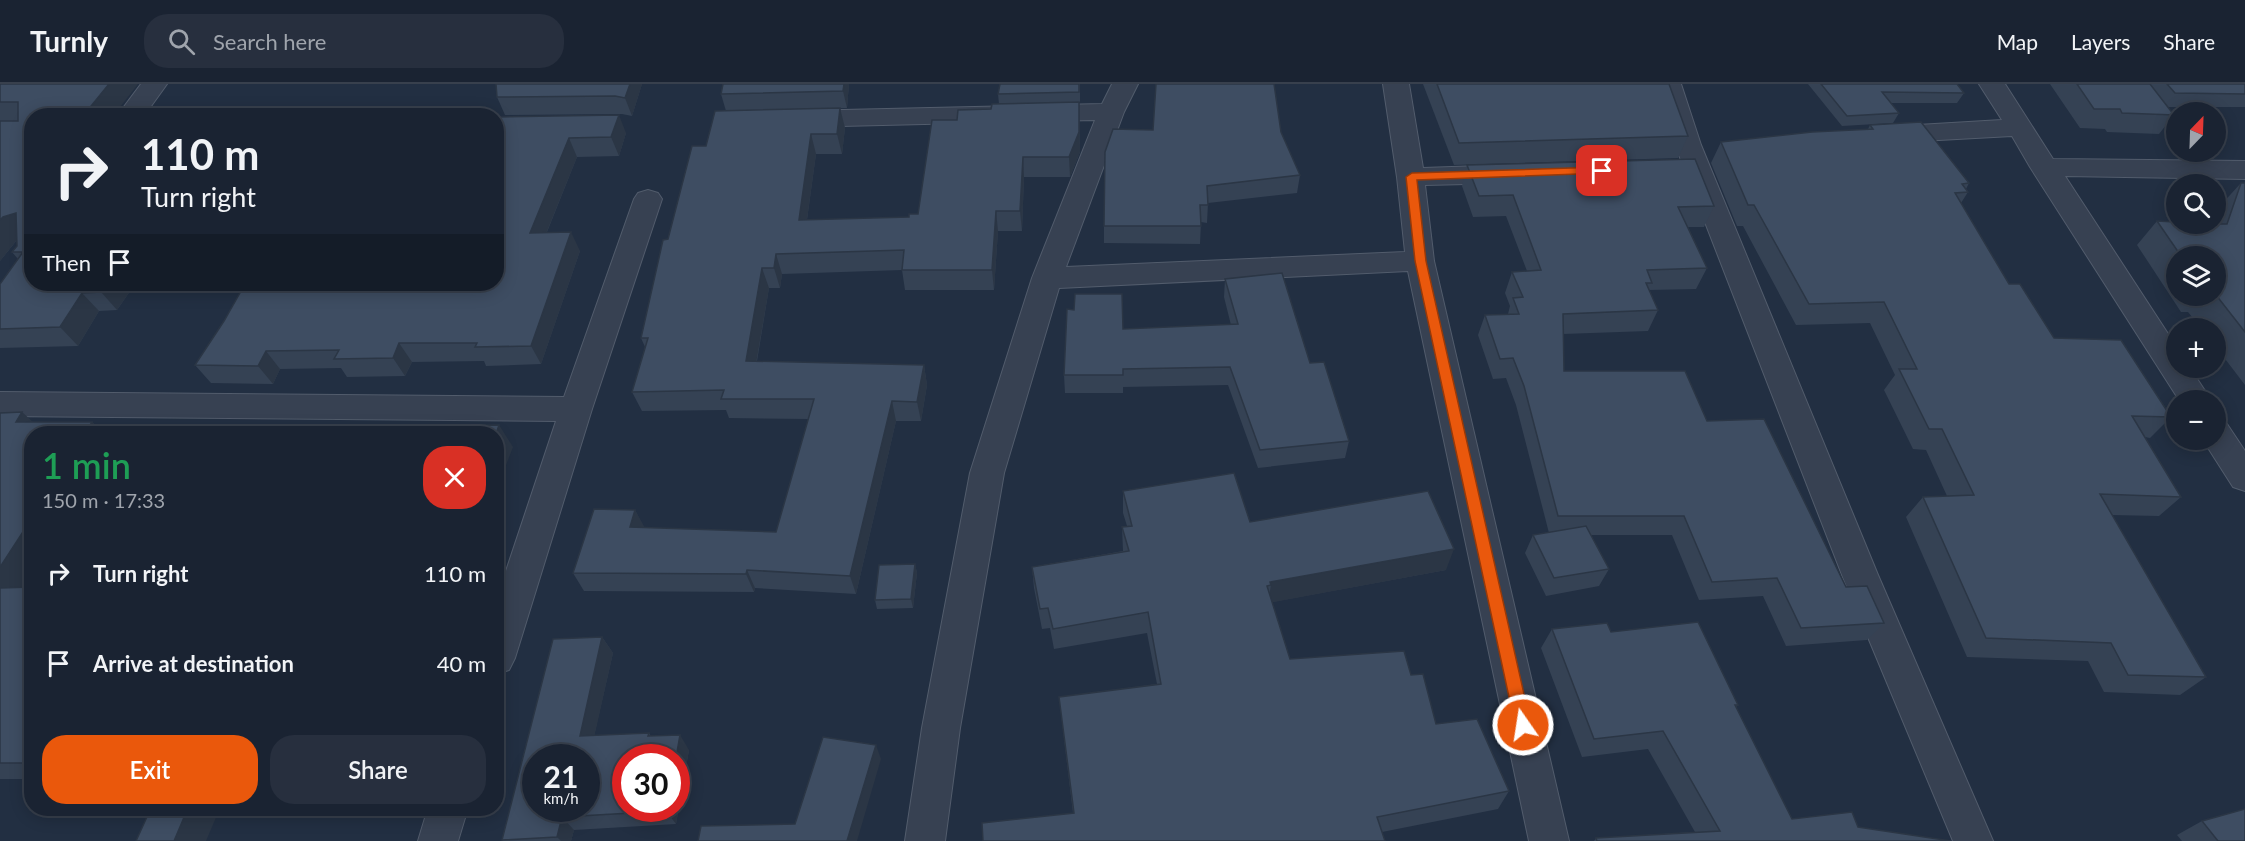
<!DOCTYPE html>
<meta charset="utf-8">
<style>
body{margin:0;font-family:Lato,sans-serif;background:#272f3e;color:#f1f3f6;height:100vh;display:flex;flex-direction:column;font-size:22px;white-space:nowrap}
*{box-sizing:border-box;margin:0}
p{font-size:20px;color:#9fa4ac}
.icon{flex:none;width:33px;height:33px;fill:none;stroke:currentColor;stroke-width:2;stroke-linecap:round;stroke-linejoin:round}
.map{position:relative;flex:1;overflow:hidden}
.side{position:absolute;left:24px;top:342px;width:480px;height:390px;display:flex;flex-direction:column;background:#1a2332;border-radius:24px;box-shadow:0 3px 15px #0003,0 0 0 2px #38404d}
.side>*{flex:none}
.guide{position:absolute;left:24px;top:24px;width:480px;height:183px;border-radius:24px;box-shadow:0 3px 15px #0003,0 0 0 2px #38404d;background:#1a2332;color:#f1f3f6;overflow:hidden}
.needle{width:39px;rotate:23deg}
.buttons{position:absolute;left:2166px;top:18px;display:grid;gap:12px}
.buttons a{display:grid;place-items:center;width:60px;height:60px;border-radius:50%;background:#1a2332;box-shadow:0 3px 15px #0003,0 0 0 2px #38404d;font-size:30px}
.speed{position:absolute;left:522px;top:660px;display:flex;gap:12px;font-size:30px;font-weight:700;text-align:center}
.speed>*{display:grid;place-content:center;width:78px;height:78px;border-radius:50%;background:#1a2332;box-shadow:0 3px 15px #0003,0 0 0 2px #38404d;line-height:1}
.speed small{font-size:15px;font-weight:400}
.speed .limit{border:9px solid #d22;background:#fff;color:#111}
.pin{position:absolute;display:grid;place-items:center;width:51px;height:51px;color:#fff;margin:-26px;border-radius:12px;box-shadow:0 3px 9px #0006}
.me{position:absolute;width:66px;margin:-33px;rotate:347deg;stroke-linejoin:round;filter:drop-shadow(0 0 4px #0008)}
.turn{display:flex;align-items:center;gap:21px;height:126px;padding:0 18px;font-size:27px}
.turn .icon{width:78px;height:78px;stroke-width:2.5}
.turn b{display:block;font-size:42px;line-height:51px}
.then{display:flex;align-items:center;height:57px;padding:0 18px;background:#0003;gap:12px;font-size:22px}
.round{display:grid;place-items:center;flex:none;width:63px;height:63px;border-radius:24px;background:#272f3e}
.summary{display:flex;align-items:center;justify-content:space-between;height:102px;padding:0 18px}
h1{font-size:36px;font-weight:600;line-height:45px;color:#1e9e55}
.primary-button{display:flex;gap:12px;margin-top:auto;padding:12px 18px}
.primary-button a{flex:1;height:69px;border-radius:24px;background:#ea580c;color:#fff;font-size:24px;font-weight:600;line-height:69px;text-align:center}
.primary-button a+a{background:#272f3e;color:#f1f3f6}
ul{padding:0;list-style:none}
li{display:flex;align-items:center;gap:18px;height:90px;padding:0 18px}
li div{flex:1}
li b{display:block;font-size:22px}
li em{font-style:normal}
header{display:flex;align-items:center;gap:36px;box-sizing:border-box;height:84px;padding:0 30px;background:#1a2332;border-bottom:2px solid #38404d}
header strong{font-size:28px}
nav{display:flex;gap:33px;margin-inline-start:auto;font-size:21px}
.search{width:420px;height:54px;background:#272f3e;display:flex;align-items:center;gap:15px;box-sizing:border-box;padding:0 21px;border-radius:24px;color:#9fa4ac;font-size:22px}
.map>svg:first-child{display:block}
</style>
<header>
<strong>Turnly</strong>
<div class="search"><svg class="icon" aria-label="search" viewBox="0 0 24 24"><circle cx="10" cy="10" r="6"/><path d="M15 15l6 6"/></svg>Search here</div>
<nav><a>Map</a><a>Layers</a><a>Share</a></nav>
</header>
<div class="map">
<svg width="2245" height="757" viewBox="0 0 2245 757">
<rect width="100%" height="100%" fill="#222f42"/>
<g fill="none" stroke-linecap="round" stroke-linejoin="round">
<defs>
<g id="minor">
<polygon points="141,0 167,0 144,32 117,32"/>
<polygon points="1112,0 1138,0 1124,28 1066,183 1405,168 1397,93 1383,0 1409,0 1423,84 1509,81 1519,84 1522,90 1519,96 1509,99 1425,101 1434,177 1569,757 1529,757 1408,187 1059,204 1004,389 960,644 945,757 905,757 922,644 970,389 1032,194 1095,36 799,43 790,41 786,35 790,29 799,27 1102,20"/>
<polygon points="1655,0 1681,0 1701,61 1878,491 1993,757 1953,757 1842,491 1675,61"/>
<polygon points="1979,0 2005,0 2053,75 2245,77 2245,95 2065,92 2176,262 2176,284 2190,284 2211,316 2179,316 2030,83 2012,52 1884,59 1875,57 1871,51 1875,45 1884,43 2002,36"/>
<polygon points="648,106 658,109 662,115 592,325 515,574 509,586 496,590 496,517 556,337 0,332 0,308 564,313 634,115 638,109"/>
<polygon points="2216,336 2227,340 2245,367 2245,407 2233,403 2203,356 2216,356"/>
<polygon points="428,724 468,724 458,757 418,757"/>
</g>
</defs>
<use href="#minor" stroke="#525c6c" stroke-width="2"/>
<use href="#minor" fill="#374152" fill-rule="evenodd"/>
</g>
<g fill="#354254" fill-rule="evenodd">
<polygon points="0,0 32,32 32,200 135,200 117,226 99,227 78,262 0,264 0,200 18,175 12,168 17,162 17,156 0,177"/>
<polygon points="496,0 642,0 632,32 622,30 505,31 497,13"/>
<polygon points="723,0 849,0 847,24 726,27 721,10"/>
<polygon points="1080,0 1080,18 999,20 998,10"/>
<polygon points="1423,0 1669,0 1688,52 1678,74 1454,81"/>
<polygon points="1808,0 1957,0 1964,9 1957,19 1890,19 1899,29 1893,39 1842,42"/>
<polygon points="2050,0 2245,0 2245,23 2168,23 2174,31 2159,50 2107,48 2105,45 2080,44"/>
<polygon points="1079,18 1080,68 1070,93 1024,93 1022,147 998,147 994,206 905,206 902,186 782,190 780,204 769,204 757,277 924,281 927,301 921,337 896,337 856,510 755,504 754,508 584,507 573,489 635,426 644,444 776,448 809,335 729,334 726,326 642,327 632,308 645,263 641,254 668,155 706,62 840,24 845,44 842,70 816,70 807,136 909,133 918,130 957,36 991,25"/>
<polygon points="496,33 626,49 619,72 577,73 547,148 580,167 541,280 486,282 484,277 412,278 405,292 347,293 341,284 280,285 273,300 211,299 195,281 224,237"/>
<polygon points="1870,41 1969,99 1966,105 1968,108 1961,119 2009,200 2054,254 2171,333 2150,354 2145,353 2181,413 2159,432 2112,431 2206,593 2180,611 2104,608 2088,577 1967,573 1906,433 1923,413 1947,412 1926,366 1913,365 1884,306 1895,291 1870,239 1796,241 1743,142 1737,142 1711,79 1721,58 1868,45"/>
<polygon points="1153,46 1281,48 1300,91 1297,109 1208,119 1207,139 1201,138 1200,160 1104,159 1104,142"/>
<polygon points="1467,81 1714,122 1704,143 1688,143 1707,184 1696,205 1649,206 1658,226 1648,247 1563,250 1564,287 1707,337 1846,503 1884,539 1867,556 1786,562 1763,512 1699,516 1672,451 1591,451 1609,485 1599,502 1546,512 1525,469 1533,451 1549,449 1516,321 1506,294 1493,295 1478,251 1485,231 1508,230 1510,222 1505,209 1512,188 1527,187 1506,132 1473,133 1462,102"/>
<path d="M 2241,99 L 2245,99 L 2245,301 L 2216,263 L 2216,244 L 2201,244 L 2188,228 L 2181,228 L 2137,161 L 2157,137 L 2216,140 L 2216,136 L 2220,122 ZM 2176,172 L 2216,172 L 2216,212 L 2176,212 Z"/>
<polygon points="1225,195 1310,279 1349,357 1345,374 1258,384 1228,301 1123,303 1123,309 1065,309 1064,291 1123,245 1231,241 1224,213"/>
<polygon points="22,328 32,338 92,338 104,350 32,350 32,489 22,504 32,503 32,695 0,695 0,329"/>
<polygon points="1123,407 1446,486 1272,518 1290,575 1411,591 1436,640 1509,707 1498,725 1382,748 1073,729 1059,613 1157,600 1147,549 1054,565 1050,544 1042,545 1034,504 1032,483 1123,467 1122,443 1127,442 1123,429"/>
<polygon points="915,480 917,489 913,524 877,525 875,516"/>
<polygon points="1552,545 1611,548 1738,621 1736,623 1792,735 1858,743 1951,757 1594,757 1596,754 1695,748 1648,665 1582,673 1541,564"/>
<polygon points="602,553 613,569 594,652 649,649 651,652 689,666 676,740 574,746 571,757 503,757 502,756"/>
<polygon points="2202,737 2245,757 2182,757 2177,751"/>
</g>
<g fill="#2b3645">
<polygon points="109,0 138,0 113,32 83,32"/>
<polygon points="630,0 642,0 632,32 625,14"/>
<polygon points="844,0 849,0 847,24 843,7"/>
<polygon points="1079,18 1080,68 1070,93 1069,73"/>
<polygon points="840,24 845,44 842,70 837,50"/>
<polygon points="619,31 626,49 619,72 611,53"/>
<polygon points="811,50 816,70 804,157 799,136"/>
<polygon points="569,54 577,73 539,167 530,149"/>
<polygon points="1023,73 1024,93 1022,147 1020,127"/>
<polygon points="996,127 998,147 994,206 992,186"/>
<polygon points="16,129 20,152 0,177 0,136 3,133"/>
<polygon points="571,148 580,167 541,280 531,262"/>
<polygon points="776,170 782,190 780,204 774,184"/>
<polygon points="762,184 769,204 753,297 746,277"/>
<polygon points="106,200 135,200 117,226 101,208"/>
<polygon points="82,209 99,227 78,262 60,243"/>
<polygon points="399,259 412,278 405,292 393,274"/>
<polygon points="266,267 280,285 273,300 258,282"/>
<polygon points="924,281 927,301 921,337 917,318"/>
<polygon points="892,317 896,337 856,510 850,492"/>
<polygon points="22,328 44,348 16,338"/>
<polygon points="92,338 104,350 85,350"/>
<polygon points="499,341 513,363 496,407 496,350"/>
<polygon points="635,426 645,444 630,443"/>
<polygon points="32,434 32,489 11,522 0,514 0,483"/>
<polygon points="1454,465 1446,486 1268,519 1271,501 1270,498"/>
<polygon points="915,480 917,489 913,524 911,515"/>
<polygon points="747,486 755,504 754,508 746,490"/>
<polygon points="602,553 613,569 591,667 580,652"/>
<polygon points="680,651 689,666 676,740 666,727 666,724 676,724 676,674"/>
<polygon points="876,661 881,675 857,757 847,757"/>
<polygon points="188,724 220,724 206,757 174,757"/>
<polygon points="562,733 574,746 571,757 561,757 557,753"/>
</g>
<g fill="#3e4d62" stroke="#2b3645" stroke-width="1.5" fill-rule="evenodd">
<polygon points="0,0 109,0 83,32 32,32 32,200 106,200 101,208 82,209 60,243 0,245 0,200 23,168 12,168 17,162 16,129 3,133 0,136 0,37 18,37 18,18 0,18"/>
<polygon points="496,0 630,0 625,14 615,12 497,13"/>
<polygon points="723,0 844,0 843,7 721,10"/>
<polygon points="1000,0 1079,0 1079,8 998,10"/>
<polygon points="1156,0 1274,0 1281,48 1300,91 1207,102 1208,121 1200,121 1201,142 1104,142 1105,68 1113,45 1153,46"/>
<polygon points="1437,0 1669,0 1688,52 1459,59"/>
<polygon points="1821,0 1957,0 1964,9 1882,8 1899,29 1847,32"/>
<polygon points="2077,0 2150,0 2174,31 2122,29 2120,25 2094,25"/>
<polygon points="2167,0 2245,0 2245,10 2175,9"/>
<polygon points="1079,18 1079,48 1069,73 1023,73 1020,127 996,127 992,186 902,186 904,166 776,170 774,184 762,184 746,277 924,281 917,318 892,317 850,492 747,486 746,490 573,489 594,425 635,426 630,443 776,448 814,315 721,315 724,306 632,308 648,254 641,254 663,156 668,155 692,62 706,62 715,27 840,24 837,50 811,50 799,136 909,133 909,130 918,130 932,36 957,36 958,26 991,25 992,20"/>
<polygon points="619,31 611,53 569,54 530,149 571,148 531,262 475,263 477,259 399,259 393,274 334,275 339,266 266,267 258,282 195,281 224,237 245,200 496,200 496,33"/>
<polygon points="1921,38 1969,99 1962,100 1968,108 1955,109 2009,200 2020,200 2054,254 2121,256 2171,333 2132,332 2181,413 2100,410 2206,593 2128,591 2111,559 1986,554 1923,413 1974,411 1942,345 1929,345 1899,285 1917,285 1884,218 1809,220 1754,121 1748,121 1721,58 1812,48 1873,45 1870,41"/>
<polygon points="1695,75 1714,122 1678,123 1707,184 1647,186 1652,199 1646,199 1658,226 1563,230 1564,287 1685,287 1707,337 1764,335 1846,503 1867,502 1884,539 1801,544 1777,494 1712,498 1684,432 1558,432 1524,302 1513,274 1500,275 1485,231 1519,230 1513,214 1523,213 1512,188 1541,186 1513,111 1479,112 1467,81"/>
<polygon points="2241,99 2245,99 2245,248 2216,211 2216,172 2181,172 2157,137 2176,138 2176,140 2227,140"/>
<polygon points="1282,189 1310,279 1324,278 1349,357 1260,366 1230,283 1123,285 1123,291 1064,291 1067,225 1074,226 1075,210 1122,210 1123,245 1238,240 1225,195"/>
<polygon points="22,328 16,338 92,338 85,350 32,350 32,434 0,483 0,329"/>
<polygon points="499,341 496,350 304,350 308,342"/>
<polygon points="1234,389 1250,438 1428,407 1454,465 1270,498 1271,501 1267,502 1290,575 1404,567 1411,591 1423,590 1436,640 1477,635 1509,707 1377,733 1385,757 983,757 982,739 1074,729 1059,613 1161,600 1148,528 1053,545 1048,524 1040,525 1032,483 1129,467 1122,443 1132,442 1123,407"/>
<polygon points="1586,442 1609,485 1554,494 1533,451"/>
<polygon points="915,480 911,515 875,516 879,481"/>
<polygon points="32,503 32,679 0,679 0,504"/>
<polygon points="1698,538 1738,621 1735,621 1792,735 1852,728 1858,743 1951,757 1597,757 1596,754 1720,747 1663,647 1594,655 1552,545 1607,539 1611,548"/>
<path d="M 602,553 L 580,652 L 649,649 L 648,652 L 680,651 L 676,674 L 626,674 L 626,724 L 666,724 L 666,727 L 562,733 L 557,753 L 502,756 L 553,555 ZM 536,674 L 586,674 L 586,724 L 536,724 Z"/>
<polygon points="823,653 876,661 847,757 698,757 701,742 795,740"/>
<polygon points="151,724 188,724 174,757 136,757"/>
<polygon points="2245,725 2245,757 2218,757 2202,737"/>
</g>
<polygon fill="#ea580c" stroke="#983908" stroke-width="1.5" points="1602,83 1606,84 1606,89 1417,96 1426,177 1531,641 1529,646 1523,648 1518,646 1515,641 1415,177 1406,93 1412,89"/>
</svg>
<div class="buttons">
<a><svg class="needle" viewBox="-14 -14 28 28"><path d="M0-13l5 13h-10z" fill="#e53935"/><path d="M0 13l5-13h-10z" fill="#9fa4ac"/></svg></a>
<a><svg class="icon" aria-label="search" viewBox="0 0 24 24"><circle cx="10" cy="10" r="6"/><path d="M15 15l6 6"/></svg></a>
<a><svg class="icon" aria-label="layers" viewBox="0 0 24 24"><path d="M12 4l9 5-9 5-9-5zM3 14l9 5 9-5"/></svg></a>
<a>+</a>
<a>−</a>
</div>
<div class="speed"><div>21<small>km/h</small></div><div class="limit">30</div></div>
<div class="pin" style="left:1602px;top:87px;background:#d93025"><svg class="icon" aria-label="arrive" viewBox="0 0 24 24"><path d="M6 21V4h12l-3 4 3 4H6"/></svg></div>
<svg class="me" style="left:1523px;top:641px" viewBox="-20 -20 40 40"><circle r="17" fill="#ea580c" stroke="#fff" stroke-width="3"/><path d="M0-11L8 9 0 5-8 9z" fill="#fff"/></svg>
<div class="guide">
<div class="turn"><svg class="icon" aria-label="right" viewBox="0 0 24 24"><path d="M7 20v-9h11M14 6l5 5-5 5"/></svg><div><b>110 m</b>Turn right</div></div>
<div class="then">Then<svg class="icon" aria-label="arrive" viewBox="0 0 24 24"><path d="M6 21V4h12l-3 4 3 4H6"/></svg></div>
</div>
<section class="side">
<div class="summary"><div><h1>1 min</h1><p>150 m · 17:33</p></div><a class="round" style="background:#d93025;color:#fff"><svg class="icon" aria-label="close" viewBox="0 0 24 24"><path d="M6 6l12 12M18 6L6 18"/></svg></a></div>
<ul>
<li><svg class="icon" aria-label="right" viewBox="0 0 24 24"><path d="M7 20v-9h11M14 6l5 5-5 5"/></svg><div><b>Turn right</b></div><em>110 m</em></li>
<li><svg class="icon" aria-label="arrive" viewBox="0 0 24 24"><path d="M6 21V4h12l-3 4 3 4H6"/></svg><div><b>Arrive at destination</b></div><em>40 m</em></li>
</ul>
<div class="primary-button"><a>Exit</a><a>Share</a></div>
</section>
</div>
